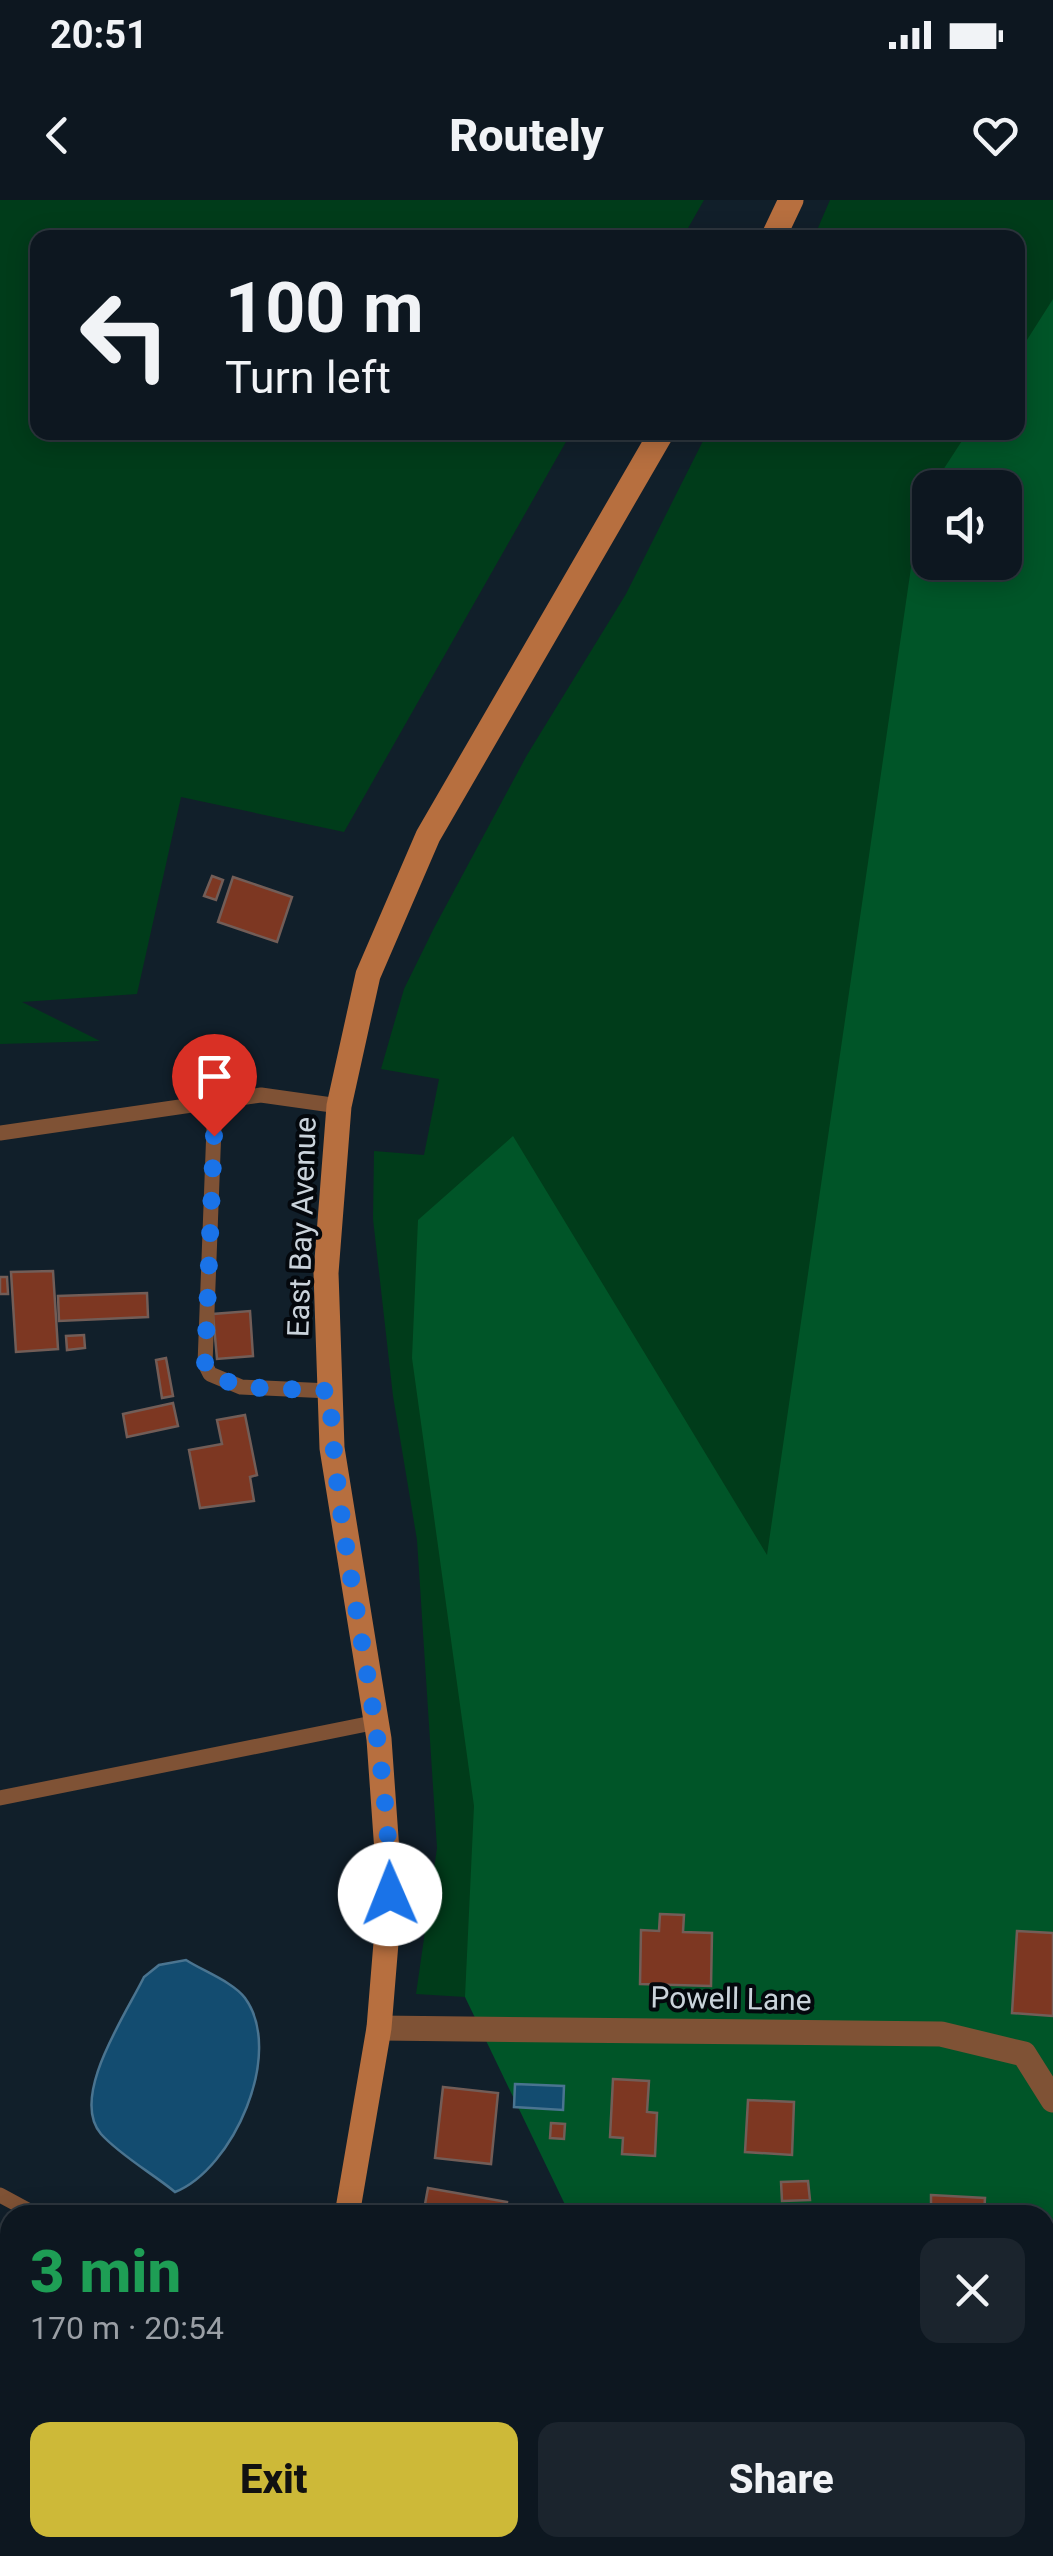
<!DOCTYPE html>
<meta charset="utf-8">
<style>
body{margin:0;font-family:Roboto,sans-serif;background:#1b242d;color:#f1f3f6;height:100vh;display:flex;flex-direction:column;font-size:38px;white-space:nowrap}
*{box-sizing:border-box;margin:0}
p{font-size:32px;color:#9a9fa5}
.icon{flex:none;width:55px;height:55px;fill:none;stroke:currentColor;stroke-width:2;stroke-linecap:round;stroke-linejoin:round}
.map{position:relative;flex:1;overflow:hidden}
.panel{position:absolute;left:0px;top:2005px;width:1055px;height:352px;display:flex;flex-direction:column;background:#0d1720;border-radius:30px 30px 0 0;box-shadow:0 5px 25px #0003,0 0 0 2px #2d363e}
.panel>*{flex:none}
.guide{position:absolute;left:30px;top:30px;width:995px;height:210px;border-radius:20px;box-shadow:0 5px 25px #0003,0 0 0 2px #2d363e;background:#0d1720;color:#f1f3f6;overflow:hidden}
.fabs{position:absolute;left:912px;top:270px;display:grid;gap:20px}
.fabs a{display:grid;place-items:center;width:110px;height:110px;border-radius:20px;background:#0d1720;box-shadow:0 5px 25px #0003,0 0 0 2px #2d363e;font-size:50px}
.pin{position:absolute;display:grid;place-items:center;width:85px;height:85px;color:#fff;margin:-102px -42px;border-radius:50% 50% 50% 0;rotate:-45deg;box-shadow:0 0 10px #0007}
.pin .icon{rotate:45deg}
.me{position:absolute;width:110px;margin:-55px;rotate:359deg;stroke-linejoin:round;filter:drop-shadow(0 0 8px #0008)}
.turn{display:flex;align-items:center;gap:35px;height:210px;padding:0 30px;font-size:45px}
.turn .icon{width:130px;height:130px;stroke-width:2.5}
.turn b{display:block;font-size:70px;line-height:85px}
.round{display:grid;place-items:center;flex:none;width:105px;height:105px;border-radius:20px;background:#1b242d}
.head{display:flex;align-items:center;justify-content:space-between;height:170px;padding:0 30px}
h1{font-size:60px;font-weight:800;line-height:75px;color:#1e9e55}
.action{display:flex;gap:20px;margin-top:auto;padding:20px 30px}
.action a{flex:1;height:115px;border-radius:20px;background:#cdb938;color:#111;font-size:40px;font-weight:800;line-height:115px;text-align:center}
.action a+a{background:#1b242d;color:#f1f3f6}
.status{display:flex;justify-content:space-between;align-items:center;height:70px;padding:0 50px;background:#0d1720;direction:ltr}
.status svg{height:28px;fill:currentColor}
header{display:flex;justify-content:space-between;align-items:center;height:130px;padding:0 30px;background:#0d1720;font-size:45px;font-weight:800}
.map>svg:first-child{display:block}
</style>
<div class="status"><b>20:51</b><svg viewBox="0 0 49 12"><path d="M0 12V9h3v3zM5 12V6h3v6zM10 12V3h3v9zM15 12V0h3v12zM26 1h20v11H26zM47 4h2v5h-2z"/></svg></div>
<header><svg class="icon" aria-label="back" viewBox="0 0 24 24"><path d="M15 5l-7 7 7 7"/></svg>Routely<svg class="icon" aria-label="heart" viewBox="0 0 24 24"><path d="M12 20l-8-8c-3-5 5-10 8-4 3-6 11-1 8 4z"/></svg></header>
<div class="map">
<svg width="1053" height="2356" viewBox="0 0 1053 2356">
<rect width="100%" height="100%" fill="#111f2a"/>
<g fill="#003c1a" fill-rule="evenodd">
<polygon points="0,0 704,0 683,37 38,38 38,232 571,233 344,632 181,597 137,794 22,802 100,841 0,844"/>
<path d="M 830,0 L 1053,0 L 1053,1656 L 694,1811 L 416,1794 L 437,1648 L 417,1340 L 393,1196 L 373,1019 L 374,951 L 424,955 L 439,879 L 381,869 L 404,789 L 434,728 L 527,555 L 626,394 L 707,233 L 1018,232 L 1018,38 L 814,37 ZM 930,288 L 1005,288 L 1005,362 L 930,362 Z"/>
</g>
<polygon fill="#005528" points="1053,99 1053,2356 474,2356 520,2348 1045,2348 1045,2015 570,2015 465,1797 474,1606 412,1158 418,1020 513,936 767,1355 920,306 930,291 930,362 1005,362 1005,288 932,287 967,233 1018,232 1018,154"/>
<g fill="#134c70" stroke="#4a7490" stroke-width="2.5">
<path d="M 186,1760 C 203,1771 233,1782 245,1798 C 285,1853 233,1969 175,1992 C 152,1973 121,1956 101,1934 C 69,1897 126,1814 144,1777 L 159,1765 Z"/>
<polygon points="515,1884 564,1886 563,1910 514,1907"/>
</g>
<g fill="#7d3722" stroke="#725d57" stroke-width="2.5">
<polygon points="212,676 223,680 216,700 204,696"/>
<polygon points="233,677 292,697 277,742 218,722"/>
<polygon points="53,1071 58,1149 16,1152 11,1072"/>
<polygon points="0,1077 7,1077 8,1094 0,1094"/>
<polygon points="147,1093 148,1117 59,1121 58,1096"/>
<polygon points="250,1111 253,1156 217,1159 213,1114"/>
<polygon points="84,1135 85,1148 67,1150 66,1136"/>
<polygon points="166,1158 173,1196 162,1198 156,1160"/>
<polygon points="173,1203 178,1226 127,1237 123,1214"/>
<polygon points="245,1215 257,1275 250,1277 254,1301 200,1308 189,1250 222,1244 217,1220"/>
<polygon points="660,1714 684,1715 683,1732 712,1733 711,1786 640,1784 641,1730 659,1731"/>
<polygon points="1017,1731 1053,1733 1053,1816 1012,1813"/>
<polygon points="613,1879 649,1881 647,1912 657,1913 655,1956 622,1954 623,1938 610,1937"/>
<polygon points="443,1887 498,1893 491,1964 435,1958"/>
<polygon points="748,1900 794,1902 792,1955 745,1952"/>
<polygon points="551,1923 565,1924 564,1939 550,1938"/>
<polygon points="808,1981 810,2000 782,2001 781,1982"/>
<polygon points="428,1988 507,2002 505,2015 423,2015"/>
<polygon points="931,1995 985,1998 984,2015 919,2015 920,2006 931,2007"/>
<polygon points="122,2348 213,2348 211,2356 154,2356"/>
</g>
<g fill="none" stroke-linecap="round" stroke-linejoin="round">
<g stroke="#7f5235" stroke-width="15">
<polyline points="215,901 205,1164 210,1174 241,1187 330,1191"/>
<polyline points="0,933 261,895 339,906"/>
<polyline points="0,1598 377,1522"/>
<polyline points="0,1995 37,2015"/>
<polyline points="0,2348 19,2356"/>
<polyline points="85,2356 88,2348"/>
</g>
<g stroke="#7f5235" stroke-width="25">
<polyline points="379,1828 941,1834 1024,1854 1053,1900"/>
<polyline points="1045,2172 1053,2072"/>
<polyline points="1030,2356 1031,2348"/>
</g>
<g stroke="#b76f3f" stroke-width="25">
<polyline points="773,38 791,0"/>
<polyline points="347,2015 379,1828 390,1694 379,1539 332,1248 326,1073 339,906 368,775 428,636 662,232"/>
<polyline points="288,2356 289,2348"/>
</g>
</g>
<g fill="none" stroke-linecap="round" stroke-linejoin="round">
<path stroke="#1a73e8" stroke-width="18" stroke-dasharray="0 32.4" d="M 214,936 L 205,1164 L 210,1174 L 241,1187 L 330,1191 C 336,1360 389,1524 390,1694"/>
</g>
<g text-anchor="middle" stroke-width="8" stroke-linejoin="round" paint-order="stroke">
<g font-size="30" fill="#cad3db" stroke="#04080d">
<text transform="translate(302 1027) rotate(-88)" y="10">East Bay Avenue</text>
<text transform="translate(731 1799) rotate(1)" y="10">Powell Lane</text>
</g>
</g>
</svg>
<div class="fabs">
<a><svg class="icon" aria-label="sound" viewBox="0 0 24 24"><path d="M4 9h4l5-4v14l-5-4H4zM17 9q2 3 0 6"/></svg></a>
</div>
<div class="pin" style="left:214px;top:936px;background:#d93025"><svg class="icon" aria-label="arrive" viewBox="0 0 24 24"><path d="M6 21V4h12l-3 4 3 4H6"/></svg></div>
<svg class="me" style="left:390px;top:1694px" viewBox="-20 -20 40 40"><circle r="19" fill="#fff"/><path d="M0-13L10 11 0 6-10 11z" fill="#1a73e8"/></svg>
<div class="guide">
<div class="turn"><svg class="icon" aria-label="left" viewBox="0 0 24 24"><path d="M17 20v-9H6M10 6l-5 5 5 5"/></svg><div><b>100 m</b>Turn left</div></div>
</div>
<section class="panel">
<div class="head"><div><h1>3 min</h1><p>170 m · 20:54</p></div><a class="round"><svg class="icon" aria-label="close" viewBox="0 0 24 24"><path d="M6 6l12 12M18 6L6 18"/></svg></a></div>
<div class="action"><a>Exit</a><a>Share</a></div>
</section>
</div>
